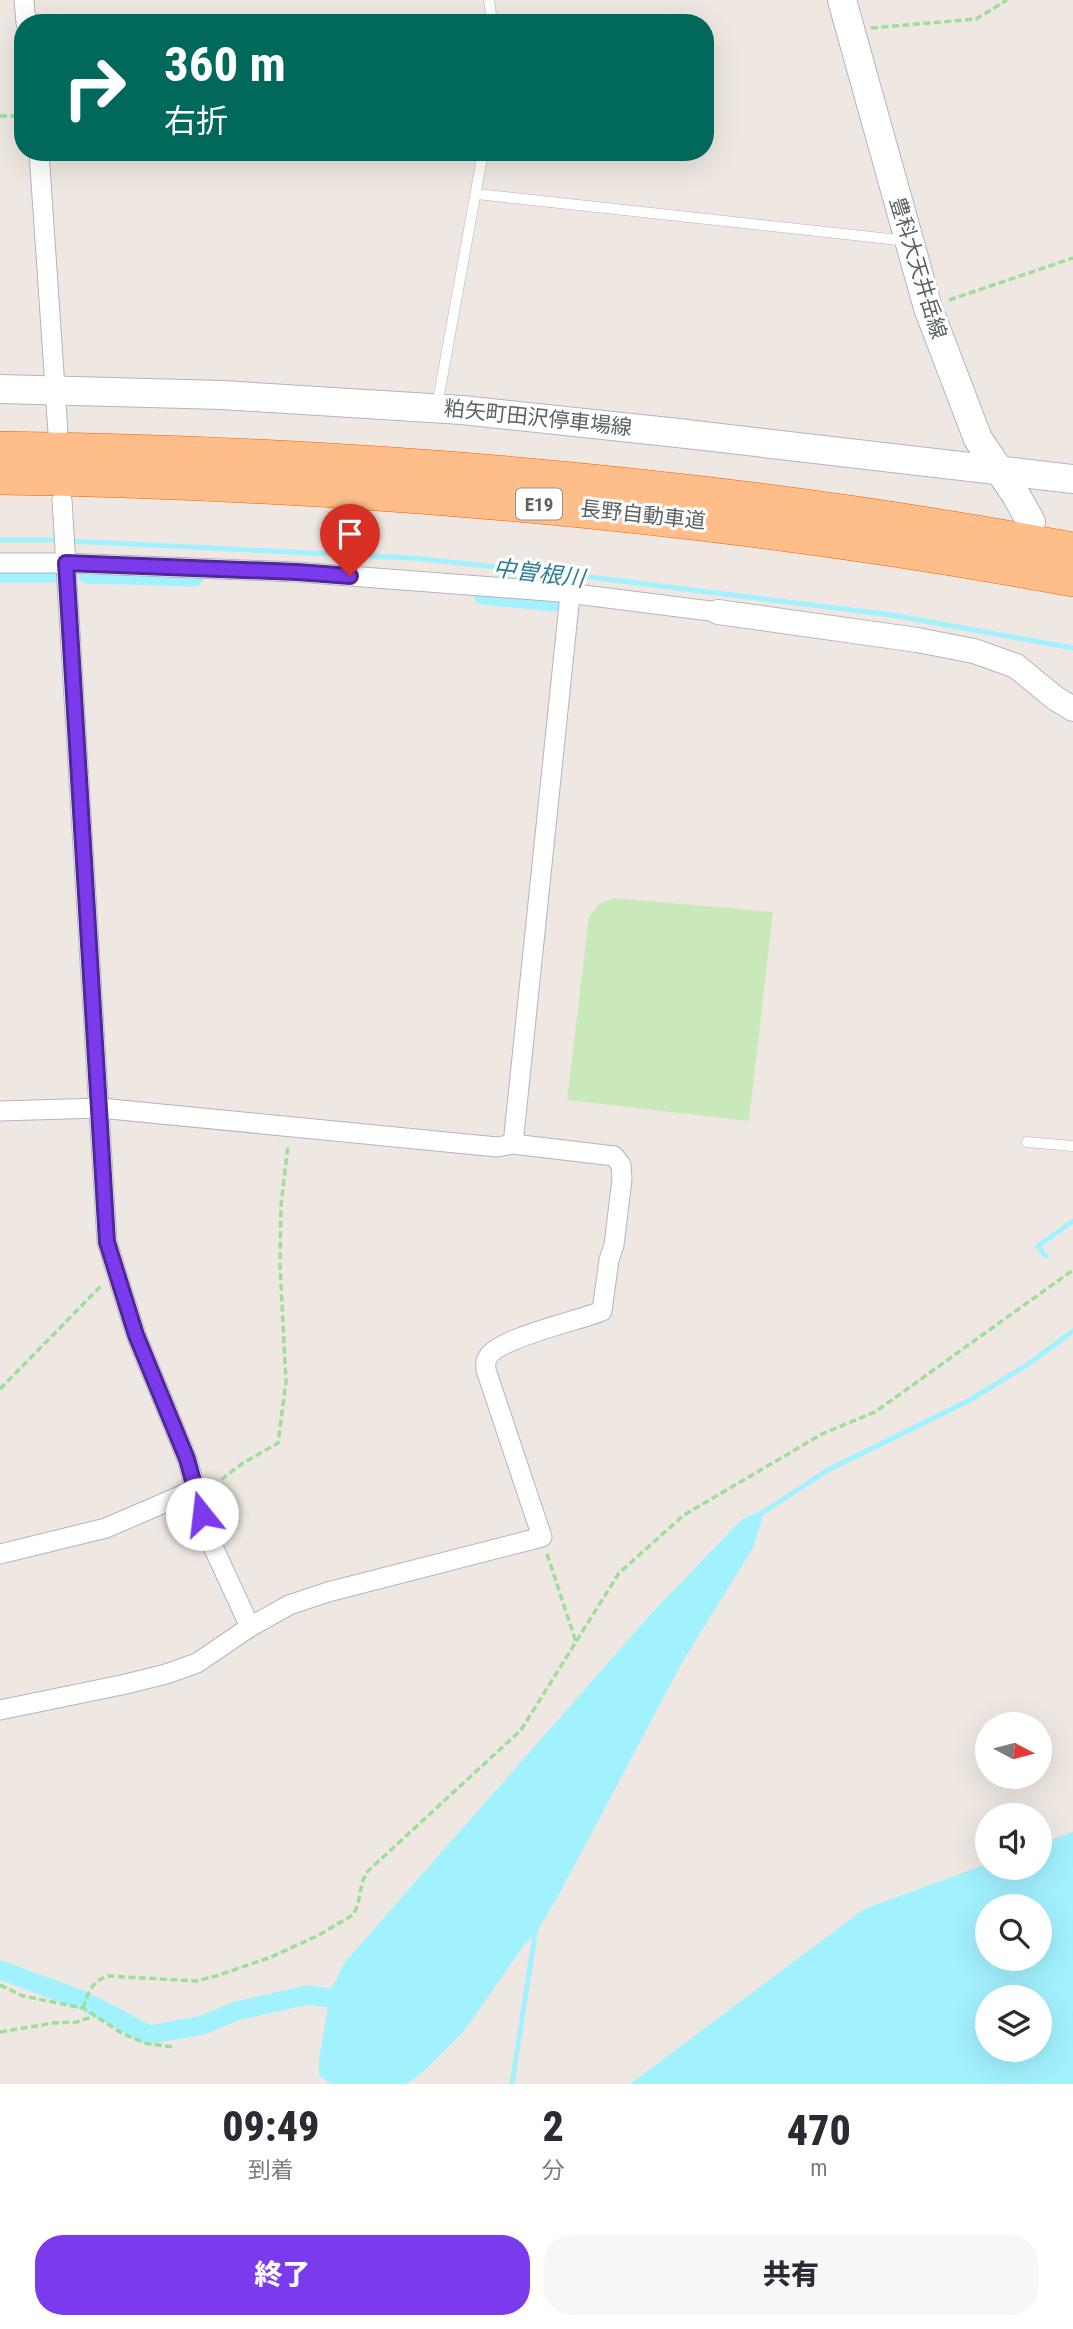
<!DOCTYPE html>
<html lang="ja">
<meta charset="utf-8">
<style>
body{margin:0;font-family:"Roboto Condensed","Noto Sans JP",sans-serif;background:#f7f7f7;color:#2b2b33;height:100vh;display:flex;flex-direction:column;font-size:26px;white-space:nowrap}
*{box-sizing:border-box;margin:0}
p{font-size:23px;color:#7c7c81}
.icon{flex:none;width:38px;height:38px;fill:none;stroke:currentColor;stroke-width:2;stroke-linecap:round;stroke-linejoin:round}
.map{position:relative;height:2084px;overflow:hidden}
.sheet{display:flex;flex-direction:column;background:#fff;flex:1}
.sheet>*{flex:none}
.guide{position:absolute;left:14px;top:14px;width:700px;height:147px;border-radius:28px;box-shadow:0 7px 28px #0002;background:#00695c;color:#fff;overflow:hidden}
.needle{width:46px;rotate:97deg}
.controls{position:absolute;left:975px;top:1712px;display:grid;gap:14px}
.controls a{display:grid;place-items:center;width:77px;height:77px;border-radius:50%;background:#fff;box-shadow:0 7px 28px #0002;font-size:35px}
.pin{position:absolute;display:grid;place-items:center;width:60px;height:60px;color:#fff;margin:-72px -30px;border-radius:50% 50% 50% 0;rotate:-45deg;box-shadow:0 0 7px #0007}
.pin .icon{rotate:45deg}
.me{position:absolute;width:77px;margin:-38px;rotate:344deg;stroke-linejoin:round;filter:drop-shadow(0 0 5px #0008)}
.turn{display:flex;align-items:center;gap:24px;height:147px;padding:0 35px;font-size:32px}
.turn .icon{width:91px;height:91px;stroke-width:2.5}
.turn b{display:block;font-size:49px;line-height:60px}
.eta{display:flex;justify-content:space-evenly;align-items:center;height:119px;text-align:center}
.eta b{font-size:42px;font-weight:800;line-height:49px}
.cta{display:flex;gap:14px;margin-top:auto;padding:14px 35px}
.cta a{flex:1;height:80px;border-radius:28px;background:#7c3aed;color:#fff;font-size:28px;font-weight:800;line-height:80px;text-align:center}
.cta a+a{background:#f7f7f7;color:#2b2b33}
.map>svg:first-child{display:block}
</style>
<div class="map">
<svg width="1073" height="2084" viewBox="0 0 1073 2084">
<rect width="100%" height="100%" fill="#efe8e2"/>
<polygon fill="#c9e9bb" points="613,898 773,912 749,1121 567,1100 589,916 599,904"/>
<g fill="#a2f1ff" fill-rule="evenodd">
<polygon points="765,1509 753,1548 683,1661 555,1902 535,1934 524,1945 465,2030 424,2071 407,2084 331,2084 319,2075 319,2059 331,1989 345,1962 650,1615 741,1520"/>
<path d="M 1073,1832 L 1073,2084 L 630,2084 L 864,1909 L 987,1864 L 987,1867 L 1040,1867 L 1040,1844 ZM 987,1906 L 1040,1906 L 1040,1958 L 987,1958 ZM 987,1997 L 1040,1997 L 1040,2049 L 987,2049 Z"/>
</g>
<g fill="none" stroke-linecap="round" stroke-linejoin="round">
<g stroke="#a2f1ff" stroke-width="5">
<polyline points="0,540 60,540"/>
<polyline points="70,541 412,558 566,574 892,615 1073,648"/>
<polyline points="1046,1256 1038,1246 1073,1221"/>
<polyline points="762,1513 828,1470 968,1401 1027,1365 1073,1331"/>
<polyline points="512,2084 536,1928"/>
</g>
<g stroke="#a2f1ff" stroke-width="19">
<polyline points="0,573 54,573"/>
<polyline points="87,574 194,577"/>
<polyline points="483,595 553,602"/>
<polyline points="0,1970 82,2000"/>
<polyline points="90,2004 149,2035 203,2025 236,2011 307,1995 330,1998 356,1996"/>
</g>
<defs>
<g id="service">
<polyline points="489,0 491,14 489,23"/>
<polyline points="477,194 908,241"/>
<polyline points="437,406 483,152"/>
<polyline points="1027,1142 1073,1146"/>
</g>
<g id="minor">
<polyline points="24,0 26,23"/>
<polyline points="39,152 58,432"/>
<polyline points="62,500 107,1242 136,1335 187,1459 209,1538 250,1627"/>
<polyline points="0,563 66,563 297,572 560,592 718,612"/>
<path d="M 0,1111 L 100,1108 L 497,1147 L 513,1144 L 614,1156 L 621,1165 L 622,1179 L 614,1245 L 609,1260 L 602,1311 C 579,1321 495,1338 487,1359 C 485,1362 486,1366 486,1370 L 542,1537 L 328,1592 L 289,1605 L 250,1627 L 197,1663 L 166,1674 L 126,1684 L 0,1710"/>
<polyline points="513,1144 570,595"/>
<polyline points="0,1554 106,1528 194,1490"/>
</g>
<polyline id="tertiary" points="718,612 917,640 974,651 1016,666 1055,698 1073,709"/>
<g id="secondary">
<polyline points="842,0 928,308 978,439 1016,495 1031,522"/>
<polyline points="0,389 222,395 462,410 678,433 1073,479"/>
</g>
<g id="motorway">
<path d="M 0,450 C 360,455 719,485 1073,551"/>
<path d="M 0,476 C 360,482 718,513 1073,578"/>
</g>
</defs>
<use href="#service" stroke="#b0b6b9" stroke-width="11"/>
<use href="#minor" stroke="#b0b6b9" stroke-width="21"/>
<use href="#tertiary" stroke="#b0b6b9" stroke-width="26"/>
<use href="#secondary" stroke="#afb6b9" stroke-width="30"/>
<use href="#motorway" stroke="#f15f00" stroke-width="38"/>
<g stroke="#9fdd9d" stroke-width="3.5" stroke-dasharray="7 3.5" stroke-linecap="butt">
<polyline points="871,28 976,19 1007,0"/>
<polyline points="0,116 23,116"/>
<polyline points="949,300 1073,258"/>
<polyline points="0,1389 102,1285"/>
<polyline points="213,1486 243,1463 278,1443 286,1382 280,1265 281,1205 288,1145"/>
<polyline points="547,1554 576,1642"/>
<polyline points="0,1985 23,1996 83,2008 123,2034 148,2044 174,2047"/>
<path d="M 83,2008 C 88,1993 92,1981 108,1976 L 196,1981 L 216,1976 L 271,1957 L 315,1937 L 353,1915 C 362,1901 358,1884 368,1871 L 521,1730 L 619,1573 L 684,1515 L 822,1434 L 875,1412 L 1073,1270"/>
<polyline points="0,2032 54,2023 77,2022 94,2016"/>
</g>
<use href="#service" stroke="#fff" stroke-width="10"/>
<use href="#minor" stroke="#fff" stroke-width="19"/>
<use href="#tertiary" stroke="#fff" stroke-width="24"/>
<use href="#secondary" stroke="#fff" stroke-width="28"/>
<use href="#motorway" stroke="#ffbe89" stroke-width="37"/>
</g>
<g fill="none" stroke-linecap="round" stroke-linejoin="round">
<defs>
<polyline id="route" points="202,1514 187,1459 136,1335 107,1242 66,563 297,572 350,576"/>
</defs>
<use href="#route" stroke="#51269a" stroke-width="18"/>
<use href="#route" stroke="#7c3aed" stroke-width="12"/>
</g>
<g text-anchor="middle" stroke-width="6" stroke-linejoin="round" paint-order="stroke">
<rect fill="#fff" stroke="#8c9192" stroke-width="2" x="516" y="488.5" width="46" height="31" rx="5"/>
<g font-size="19" font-weight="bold" fill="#5a6264">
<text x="539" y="511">E19</text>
</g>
<g font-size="21" fill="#5a6264" stroke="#fff">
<text transform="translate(918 268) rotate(73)" y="7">豊科大天井岳線</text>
<text transform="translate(538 418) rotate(6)" y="7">粕矢町田沢停車場線</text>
<text transform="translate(643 515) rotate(6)" y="7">長野自動車道</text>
</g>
<g font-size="23" font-style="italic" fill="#2c7f97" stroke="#fff">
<text transform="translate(539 573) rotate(7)" y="8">中曽根川</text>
</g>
</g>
</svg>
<div class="controls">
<a><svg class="needle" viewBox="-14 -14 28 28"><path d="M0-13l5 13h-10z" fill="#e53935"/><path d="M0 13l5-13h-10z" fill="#7c7c81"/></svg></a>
<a><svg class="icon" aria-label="sound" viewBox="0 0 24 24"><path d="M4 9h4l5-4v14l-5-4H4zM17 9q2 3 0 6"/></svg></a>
<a><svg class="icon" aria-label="search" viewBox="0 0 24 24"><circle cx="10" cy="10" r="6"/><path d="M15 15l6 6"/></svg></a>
<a><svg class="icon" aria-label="layers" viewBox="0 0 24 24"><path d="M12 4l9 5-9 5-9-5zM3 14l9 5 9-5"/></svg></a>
</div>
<div class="pin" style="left:350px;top:576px;background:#d93025"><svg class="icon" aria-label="arrive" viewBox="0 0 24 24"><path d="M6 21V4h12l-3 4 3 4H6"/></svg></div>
<svg class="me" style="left:202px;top:1514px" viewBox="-20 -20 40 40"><circle r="19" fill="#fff"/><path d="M0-13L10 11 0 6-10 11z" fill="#7c3aed"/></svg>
<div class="guide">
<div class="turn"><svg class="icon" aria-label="right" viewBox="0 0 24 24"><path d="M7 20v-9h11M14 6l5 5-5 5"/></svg><div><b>360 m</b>右折</div></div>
</div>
</div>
<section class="sheet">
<div class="eta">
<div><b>09:49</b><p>到着</p></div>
<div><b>2</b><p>分</p></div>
<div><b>470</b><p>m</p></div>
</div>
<div class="cta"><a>終了</a><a>共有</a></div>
</section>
